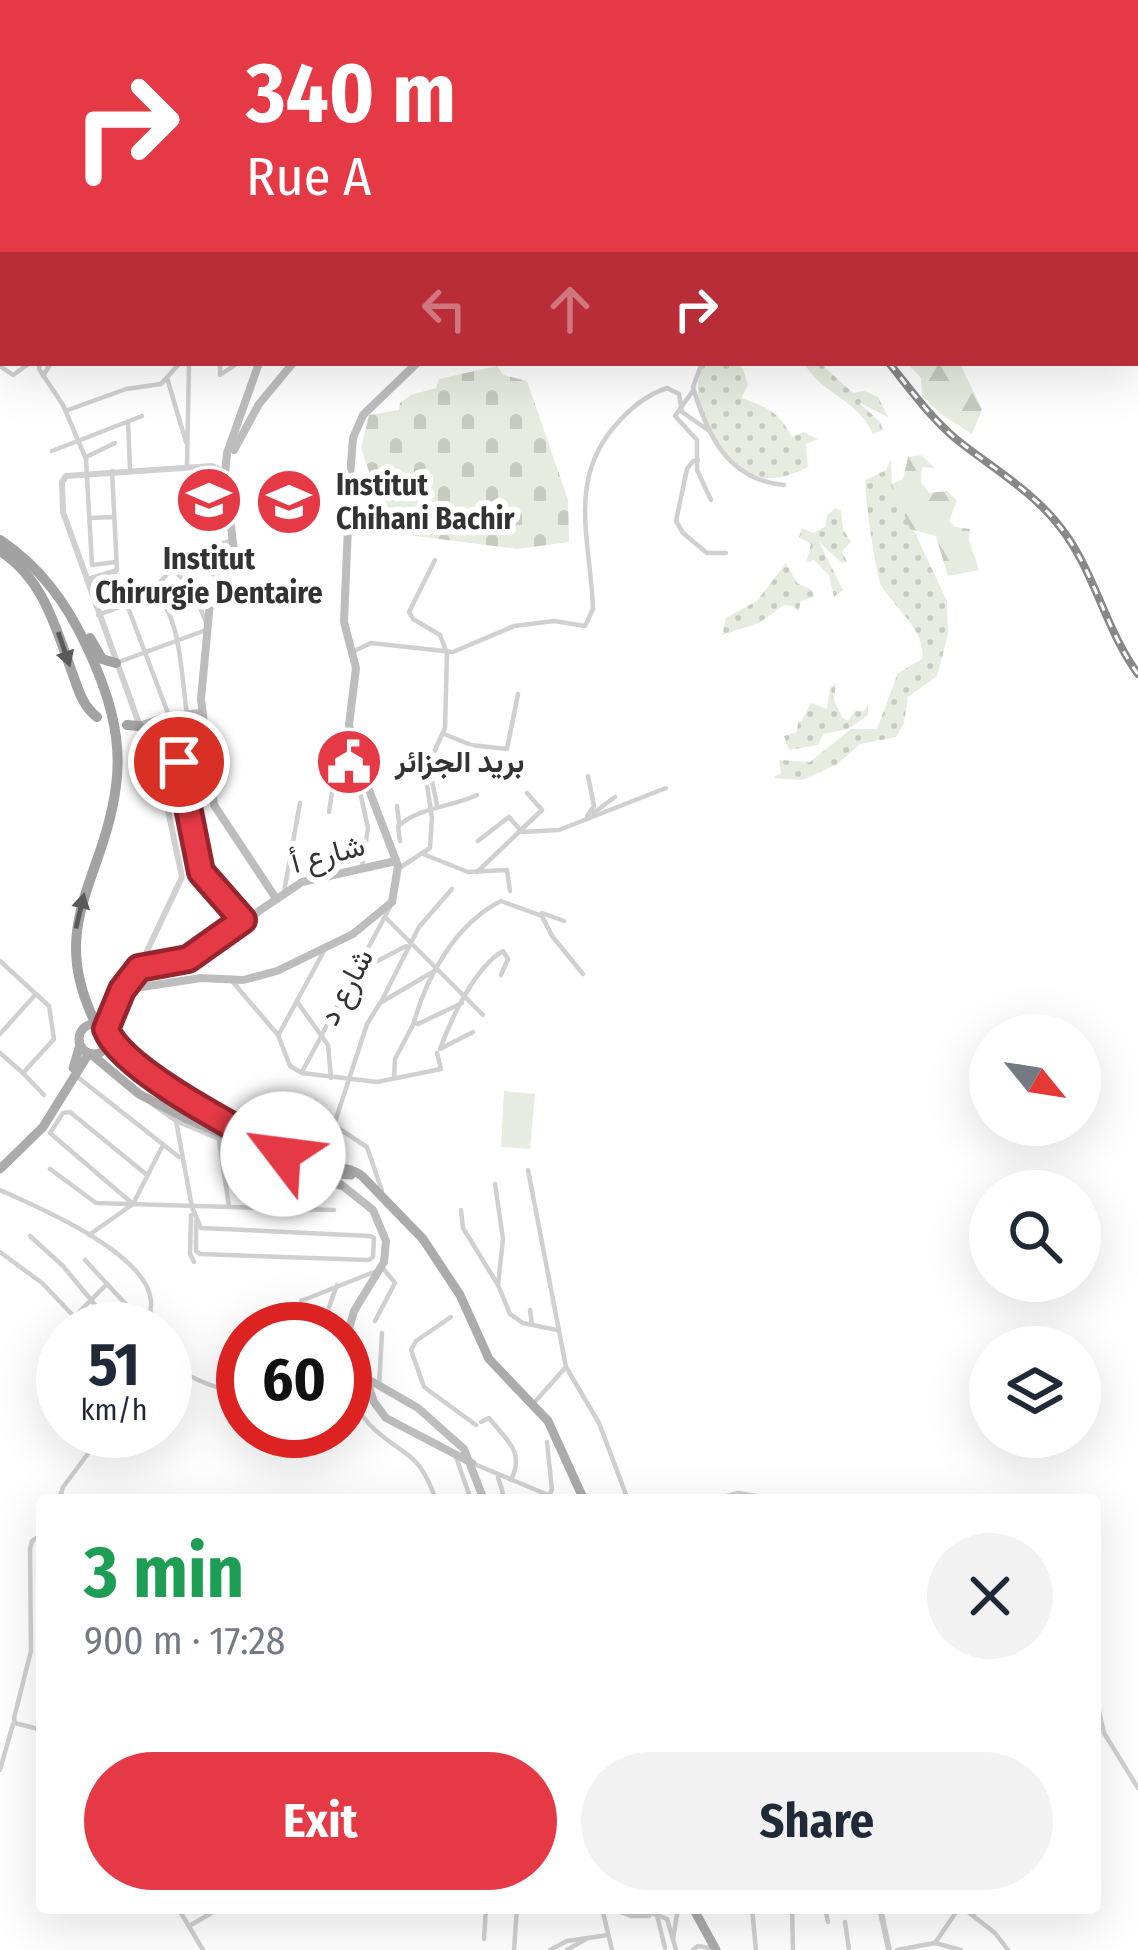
<!DOCTYPE html>
<meta charset="utf-8">
<style>
body{margin:0;font-family:"Fira Sans Condensed",Vazirmatn,sans-serif;background:#f2f2f3;color:#1f2937;height:100vh;display:flex;flex-direction:column;font-size:45px;white-space:nowrap}
*{box-sizing:border-box;margin:0}
p{font-size:39px;color:#747a83}
.icon{flex:none;width:66px;height:66px;fill:none;stroke:currentColor;stroke-width:2;stroke-linecap:round;stroke-linejoin:round}
.map{position:relative;flex:1;overflow:hidden}
.details{position:absolute;left:36px;top:1494px;width:1065px;height:420px;display:flex;flex-direction:column;background:#fff;border-radius:12px;box-shadow:0 12px 48px #0002}
.details>*{flex:none}
.banner{position:absolute;left:0px;top:0px;width:1140px;height:366px;box-shadow:0 12px 48px #0002;background:#e63946;color:#fff;overflow:hidden}
.needle{width:78px;rotate:120deg}
.fabs{position:absolute;left:969px;top:1014px;display:grid;gap:24px}
.fabs a{display:grid;place-items:center;width:132px;height:132px;border-radius:50%;background:#fff;box-shadow:0 12px 48px #0002;font-size:60px}
.speed{position:absolute;left:36px;top:1302px;display:flex;gap:24px;font-size:60px;font-weight:700;text-align:center}
.speed>*{display:grid;place-content:center;width:156px;height:156px;border-radius:50%;background:#fff;box-shadow:0 12px 48px #0002;line-height:1}
.speed small{font-size:30px;font-weight:400}
.speed .limit{border:18px solid #d22;background:#fff;color:#111}
.pin{position:absolute;display:grid;place-items:center;width:102px;height:102px;color:#fff;margin:-51px;border:6px solid #fff;border-radius:50%;box-shadow:0 3px 12px #0007}
.me{position:absolute;width:132px;margin:-66px;rotate:300deg;stroke-linejoin:round;filter:drop-shadow(0 0 9px #0008)}
.turn{display:flex;align-items:center;gap:42px;height:252px;padding:0 48px;font-size:54px}
.turn .icon{width:156px;height:156px;stroke-width:2.5}
.turn b{display:block;font-size:84px;line-height:102px}
.lanes{display:flex;align-items:center;height:114px;padding:0 48px;background:#0003;justify-content:center;gap:60px;direction:ltr}
.lanes .off{opacity:.35}
.round{display:grid;place-items:center;flex:none;width:126px;height:126px;border-radius:63px;background:#f2f2f3}
.headline{display:flex;align-items:center;justify-content:space-between;height:204px;padding:0 48px}
h1{font-size:72px;font-weight:700;line-height:90px;color:#1e9e55}
.cta{display:flex;gap:24px;margin-top:auto;padding:24px 48px}
.cta a{flex:1;height:138px;border-radius:72px;background:#e63946;color:#fff;font-size:48px;font-weight:700;line-height:138px;text-align:center}
.cta a+a{background:#f2f2f3;color:#1f2937}
.map>svg:first-child{display:block}
</style>
<div class="map">
<svg width="1138" height="1950" viewBox="0 0 1138 1950">
<defs>
<pattern id="grass-dots" width="8" height="8" patternUnits="userSpaceOnUse" patternTransform="scale(3)"><rect width="8" height="8" fill="#e6ecdf"/><path d="M2 2h.1M6 6h.1" fill="none" stroke="#c6cbc0" stroke-width="1.8" stroke-linecap="round"/></pattern>
<pattern id="forest-firs" width="22" height="20" patternUnits="userSpaceOnUse" patternTransform="scale(3)"><rect width="22" height="20" fill="#e6ecdf"/><path d="M5 1l3.5 6h-7zM16 11l3.5 6h-7z" fill="#c6cbc0"/></pattern>
<pattern id="cemetery-stones" width="16" height="16" patternUnits="userSpaceOnUse" patternTransform="scale(3)"><rect width="16" height="16" fill="#e6ecdf"/><path d="M2 7V4a2 2 0 0 1 4 0v3zM10 15v-3a2 2 0 0 1 4 0v3z" fill="#c6cbc0"/></pattern>
</defs>
<rect width="100%" height="100%" fill="#fff"/>
<g fill="url(#grass-dots)">
<path d="M 705,363 L 736,363 L 743,369 L 748,385 L 741,398 C 767,407 778,411 792,437 L 803,432 L 818,439 L 806,444 L 808,467 C 792,475 771,483 753,475 C 719,460 682,396 705,363 Z"/>
<path d="M 804,363 L 820,363 L 853,393 L 864,391 L 878,397 L 888,417 L 858,402 L 880,422 L 883,430 L 873,434 C 856,397 822,395 804,363 Z"/>
<path d="M 891,459 L 892,484 L 947,601 L 948,635 L 937,676 L 908,697 L 904,723 L 896,737 L 860,744 L 836,765 L 802,780 L 773,778 L 781,773 L 779,760 L 810,762 L 851,729 L 877,729 L 898,673 L 922,659 C 927,631 894,608 881,585 C 876,575 863,489 866,480 L 886,470 Z"/>
<polygon points="835,508 841,511 843,529 851,542 842,551 847,562 842,563 819,542 843,590 834,597 829,575 814,560 806,563 811,544 799,537 802,528 813,533 825,527 827,516"/>
<polygon points="786,563 797,583 812,590 814,597 801,601 798,612 793,606 784,605 759,623 722,635 726,618 757,601"/>
<polygon points="836,683 834,701 842,717 848,721 855,711 864,711 868,705 868,715 848,729 823,734 818,745 789,750 784,736 797,732 798,721 801,722 811,703 827,709 830,688"/>
</g>
<g fill="url(#forest-firs)">
<polygon points="907,363 960,364 982,409 972,434 941,414 922,396 921,378"/>
<polygon points="921,455 935,468 922,467 921,482 929,493 947,491 957,500 949,521 955,527 970,529 969,540 979,570 948,576 936,536 910,529 892,484 903,479 908,457"/>
</g>
<polygon fill="url(#cemetery-stones)" points="497,366 503,375 527,381 568,500 569,542 517,549 415,536 410,520 383,513 361,448 369,415 399,410 400,403 411,395 436,388 439,379"/>
<g fill="#e6ecdf">
<polygon points="504,1091 535,1094 530,1149 501,1147"/>
<polygon points="317,1099 323,1130 294,1136 288,1105"/>
</g>
<g fill="none" stroke-linecap="round" stroke-linejoin="round">
<g stroke="#d0d0d0" stroke-width="4.5">
<polyline points="921,2 922,3"/>
<polyline points="853,3 854,0"/>
<polyline points="1106,3 1110,0"/>
<polyline points="0,90 3,92"/>
<polyline points="0,107 3,119"/>
<polyline points="1137,155 1138,156"/>
<polyline points="1137,186 1138,185"/>
<polyline points="40,363 39,369 63,405 86,459 92,565 116,562"/>
<polyline points="220,363 220,375 238,363"/>
<polyline points="442,363 450,363"/>
<path d="M 702,363 L 693,387 C 707,435 728,480 784,485"/>
<polyline points="0,366 13,375 30,363"/>
<polyline points="43,376 51,363"/>
<polyline points="167,378 186,442"/>
<polyline points="692,392 675,416 697,440 697,470 711,500"/>
<polyline points="68,410 126,389 161,384 180,363"/>
<polyline points="128,421 130,469"/>
<polyline points="52,451 142,416"/>
<polyline points="88,456 115,443"/>
<polyline points="698,461 693,461 687,469 676,521 683,533 707,553 726,553"/>
<polyline points="187,465 189,363"/>
<polyline points="112,471 117,570 88,579 89,582 115,573 169,716"/>
<polyline points="90,518 114,517"/>
<polyline points="191,553 217,578"/>
<polyline points="163,560 192,588 206,622"/>
<path d="M 153,590 C 182,616 181,677 187,714"/>
<polyline points="98,615 147,597 184,555 230,541"/>
<path d="M 352,652 L 371,643 L 453,652 L 514,626 L 554,621 L 585,626 L 593,609 C 591,544 567,482 614,427 C 629,409 646,395 667,388 L 679,394 L 682,412 L 708,430"/>
<polyline points="116,663 206,630"/>
<polyline points="444,734 471,745 507,749 518,694"/>
<polyline points="424,777 432,781 437,805"/>
<polyline points="397,806 399,823"/>
<polyline points="329,812 340,740 347,730"/>
<polyline points="587,816 594,806 588,776"/>
<polyline points="588,817 615,797"/>
<path d="M 400,841 L 398,826 C 422,806 449,808 477,795"/>
<polyline points="478,841 509,817 522,832 559,830 666,788"/>
<polyline points="423,854 468,872 507,870 510,891"/>
<polyline points="362,867 368,828 359,787 365,780"/>
<polyline points="398,869 430,848 432,818 425,772 445,728 447,653 440,635 413,619 409,612 435,560"/>
<polyline points="477,872 542,810 527,793"/>
<polyline points="284,892 300,803"/>
<polyline points="542,913 564,921"/>
<polyline points="385,917 483,1015"/>
<polyline points="0,961 49,1006 54,1039 23,1073 44,1095"/>
<polyline points="353,974 406,946"/>
<polyline points="232,981 278,1035 290,1066 302,1073 377,1082 441,1069 437,1053"/>
<polyline points="382,1000 419,927 452,889"/>
<polyline points="298,1003 328,1045 331,1078"/>
<path d="M 462,1003 L 418,1024 L 414,1022 C 427,975 457,923 501,901 L 542,916 L 552,936 L 583,974"/>
<path d="M 473,1032 L 440,1049 C 451,1019 475,967 503,951 L 508,959 L 501,975"/>
<polyline points="0,1034 36,994"/>
<polyline points="279,1034 325,949"/>
<polyline points="0,1053 23,1073"/>
<polyline points="302,1072 390,907"/>
<polyline points="75,1075 179,1157"/>
<polyline points="394,1078 395,1059 414,1023"/>
<polyline points="153,1105 176,1121 267,1159"/>
<polyline points="176,1121 192,1207 201,1228 370,1236 374,1238 373,1257 369,1260 200,1254 196,1251 196,1221"/>
<polyline points="335,1126 367,1147 382,1191"/>
<polyline points="219,1141 229,1206"/>
<polyline points="255,1155 264,1209"/>
<polyline points="342,1167 334,1125 367,1024 380,1003 436,970"/>
<polyline points="294,1168 300,1209"/>
<polyline points="50,1169 96,1203 334,1210"/>
<polyline points="528,1170 566,1367 599,1423 628,1500"/>
<polyline points="495,1184 503,1239 498,1285"/>
<path d="M 0,1190 C 40,1208 147,1253 151,1301 C 152,1312 148,1320 143,1329"/>
<polyline points="133,1204 50,1133 63,1113 70,1112 147,1175"/>
<polyline points="461,1210 463,1228 498,1285 510,1314 523,1323 557,1330"/>
<polyline points="191,1215 190,1254 194,1262"/>
<polyline points="89,1235 133,1204 163,1145"/>
<polyline points="30,1236 63,1266 115,1329"/>
<polyline points="0,1252 42,1283 86,1329"/>
<polyline points="85,1260 144,1324"/>
<polyline points="301,1301 374,1272"/>
<polyline points="530,1310 532,1325"/>
<polyline points="151,1312 157,1329"/>
<polyline points="75,1316 107,1284"/>
<polyline points="451,1317 416,1341 411,1350 424,1387 476,1425"/>
<polyline points="375,1321 395,1283 382,1267"/>
<polyline points="325,1329 324,1321 337,1285"/>
<path d="M 349,1335 C 347,1363 348,1402 369,1424 C 402,1458 417,1446 436,1500"/>
<path d="M 165,1349 C 176,1377 215,1388 243,1394"/>
<polyline points="379,1386 382,1333"/>
<polyline points="533,1404 565,1368"/>
<path d="M 481,1422 L 489,1418 C 507,1441 525,1451 511,1480"/>
<polyline points="455,1454 471,1500"/>
<polyline points="472,1463 548,1495"/>
<polyline points="498,1477 505,1500"/>
<polyline points="59,1500 63,1487 105,1431"/>
<polyline points="546,1500 552,1490 547,1442"/>
<polyline points="712,1500 738,1493 784,1500"/>
<polyline points="811,1500 878,1500"/>
<polyline points="42,1534 32,1541 30,1549 31,1651 14,1718 15,1723 42,1730"/>
<polyline points="1095,1694 1104,1733 1138,1788"/>
<polyline points="0,1770 13,1724"/>
<polyline points="178,1908 203,1950"/>
<polyline points="602,1908 612,1950"/>
<polyline points="610,1908 631,1916 649,1916"/>
<polyline points="752,1908 756,1950"/>
<polyline points="792,1908 793,1950"/>
<polyline points="825,1908 828,1922"/>
<polyline points="963,1908 995,1933 1008,1950"/>
<polyline points="658,1915 667,1919 676,1950"/>
<polyline points="631,1916 642,1910 657,1915 665,1948"/>
<polyline points="845,1922 849,1950"/>
<polyline points="189,1926 220,1908"/>
<polyline points="484,1939 486,1908"/>
<polyline points="673,1939 678,1908"/>
<polyline points="935,1943 959,1908"/>
<polyline points="514,1950 517,1908"/>
<polyline points="550,1950 567,1941 608,1935"/>
<polyline points="567,1950 586,1939"/>
<polyline points="693,1950 698,1946 710,1948"/>
<polyline points="897,1950 935,1943 961,1950"/>
</g>
<g stroke="#d0d0d0" stroke-width="6">
<polyline points="139,968 182,877 165,796 63,512 62,482 66,476 212,466 226,473"/>
<polyline points="880,1908 889,1950"/>
</g>
<g stroke="#bdbdbd" stroke-width="8">
<polyline points="32,0 35,3"/>
<polyline points="463,0 463,3"/>
<polyline points="945,0 945,3"/>
<polyline points="126,3 128,0"/>
<polyline points="0,46 3,49"/>
<polyline points="259,363 227,453 225,474 234,552 211,592 201,699 214,805 275,897"/>
<polyline points="234,450 259,404 293,363"/>
<polyline points="169,716 201,872 243,919"/>
<polyline points="139,726 169,716 202,713"/>
<polyline points="122,990 201,978 243,980 277,971 353,934 392,902 398,866 358,761 349,725 356,668 344,622 350,477 353,438 363,415 417,363"/>
<polyline points="98,1024 139,968 188,959 302,882 396,861"/>
<polyline points="339,1183 373,1210 386,1241 384,1262 354,1311 349,1329 374,1402 386,1418 472,1463"/>
<polyline points="366,1378 418,1408 464,1449 484,1500"/>
</g>
<g stroke="#ababab" stroke-width="9">
<polyline points="40,0 42,3"/>
<polyline points="703,0 704,3"/>
<polyline points="296,3 299,0"/>
<polyline points="1137,234 1138,232"/>
<circle cx="94" cy="1039" r="15"/>
<path d="M 109,1040 C 139,1075 264,1151 308,1165 C 328,1171 345,1163 362,1176 L 423,1239 L 460,1295 L 489,1359 L 548,1421 L 584,1500"/>
<polyline points="91,1054 139,1094 185,1118 307,1172 351,1175"/>
<polyline points="73,1068 80,1045"/>
<polyline points="0,1169 43,1127 89,1053"/>
<polyline points="320,1177 340,1185"/>
<polyline points="693,1908 716,1950"/>
</g>
<g stroke="#a2a2a2" stroke-width="10">
<path d="M 0,540 C 40,567 66,602 86,645 C 107,689 123,736 116,786 C 104,880 46,925 96,1024"/>
<path d="M 0,551 C 44,579 56,629 73,675 C 79,692 83,706 97,717"/>
<polyline points="90,638 102,659 116,663"/>
<polyline points="127,725 139,726"/>
</g>
<defs>
<g id="rail">
<polyline points="0,8 3,12"/>
<path d="M 889,363 C 911,390 929,416 956,439 C 992,468 1033,491 1061,528 C 1095,572 1105,629 1138,674"/>
</g>
</defs>
<use href="#rail" stroke="#888" stroke-width="8"/>
<use href="#rail" stroke="#fff" stroke-width="3" stroke-dasharray="9" stroke-linecap="butt"/>
</g>
<defs><path id="oneway-solid" d="M-6-.8H1V-3.2L6.5 0L1 3.2V.8H-6Z" transform="scale(3)"/></defs>
<g fill="#5a5a5a">
<use href="#oneway-solid" transform="translate(64 649) rotate(71)"/>
<use href="#oneway-solid" transform="translate(80 911) rotate(-77)"/>
</g>
<g fill="none" stroke-linecap="round" stroke-linejoin="round">
<defs>
<path id="route" d="M 179,762 L 201,872 L 243,920 L 188,959 L 139,968 L 122,990 L 106,1029 C 122,1071 240,1130 283,1154"/>
</defs>
<use href="#route" stroke="#96252e" stroke-width="30"/>
<use href="#route" stroke="#e63946" stroke-width="21"/>
</g>
<defs>
<symbol id="university-disc" viewBox="-11 -11 22 22"><circle r="9.5" fill="#e63946" stroke="#fff"/><path d="M0-5L7-2L0 1L-7-2ZM-4 1L0 2.5L4 1V4Q0 6-4 4Z" fill="#fff"/></symbol>
<symbol id="civic-disc" viewBox="-11 -11 22 22"><circle r="9.5" fill="#e63946" stroke="#fff"/><path d="M-.6-6.5H3V-4.5H.6V-3L4-1V1h2V6H-6V1h2V-1L-.6-3ZM-1.2 2.5V6h2.4V2.5Z" fill="#fff"/></symbol>
</defs>
<g fill-rule="evenodd">
<use href="#university-disc" x="171" y="462" width="76" height="76"/>
<use href="#university-disc" x="251" y="464" width="76" height="76"/>
<use href="#civic-disc" x="311" y="724" width="76" height="76"/>
</g>
<g text-anchor="middle" stroke-width="12" stroke-linejoin="round" paint-order="stroke">
<g font-size="30" font-weight="bold" fill="#333" stroke="#fff" text-anchor="start">
<text x="336" y="495">Institut<tspan x="336" dy="34">Chihani Bachir</tspan></text>
<text x="209" y="569" text-anchor="middle">Institut<tspan x="209" dy="34">Chirurgie Dentaire</tspan></text>
<text x="395" y="772">بريد الجزائر</text>
</g>
<g font-size="30" fill="#333" stroke="#fff">
<text transform="translate(328 854) rotate(-15)" y="10">شارع أ</text>
<text transform="translate(346 987) rotate(-62)" y="10">شارع د</text>
</g>
</g>
</svg>
<div class="fabs">
<a><svg class="needle" viewBox="-14 -14 28 28"><path d="M0-13l5 13h-10z" fill="#e53935"/><path d="M0 13l5-13h-10z" fill="#747a83"/></svg></a>
<a><svg class="icon" aria-label="search" viewBox="0 0 24 24"><circle cx="10" cy="10" r="6"/><path d="M15 15l6 6"/></svg></a>
<a><svg class="icon" aria-label="layers" viewBox="0 0 24 24"><path d="M12 4l9 5-9 5-9-5zM3 14l9 5 9-5"/></svg></a>
</div>
<div class="speed"><div>51<small>km/h</small></div><div class="limit">60</div></div>
<div class="pin" style="left:179px;top:762px;background:#d93025"><svg class="icon" aria-label="arrive" viewBox="0 0 24 24"><path d="M6 21V4h12l-3 4 3 4H6"/></svg></div>
<svg class="me" style="left:283px;top:1154px" viewBox="-20 -20 40 40"><circle r="19" fill="#fff"/><path d="M0-13L10 11 0 6-10 11z" fill="#e63946"/></svg>
<div class="banner">
<div class="turn"><svg class="icon" aria-label="right" viewBox="0 0 24 24"><path d="M7 20v-9h11M14 6l5 5-5 5"/></svg><div><b>340 m</b>Rue A</div></div>
<div class="lanes"><svg class="icon off" aria-label="left" viewBox="0 0 24 24"><path d="M17 20v-9H6M10 6l-5 5 5 5"/></svg><svg class="icon off" aria-label="ahead" viewBox="0 0 24 24"><path d="M12 20V5M6 11l6-6 6 6"/></svg><svg class="icon" aria-label="right" viewBox="0 0 24 24"><path d="M7 20v-9h11M14 6l5 5-5 5"/></svg></div>
</div>
<section class="details">
<div class="headline"><div><h1>3 min</h1><p>900 m · 17:28</p></div><a class="round"><svg class="icon" aria-label="close" viewBox="0 0 24 24"><path d="M6 6l12 12M18 6L6 18"/></svg></a></div>
<div class="cta"><a>Exit</a><a>Share</a></div>
</section>
</div>
